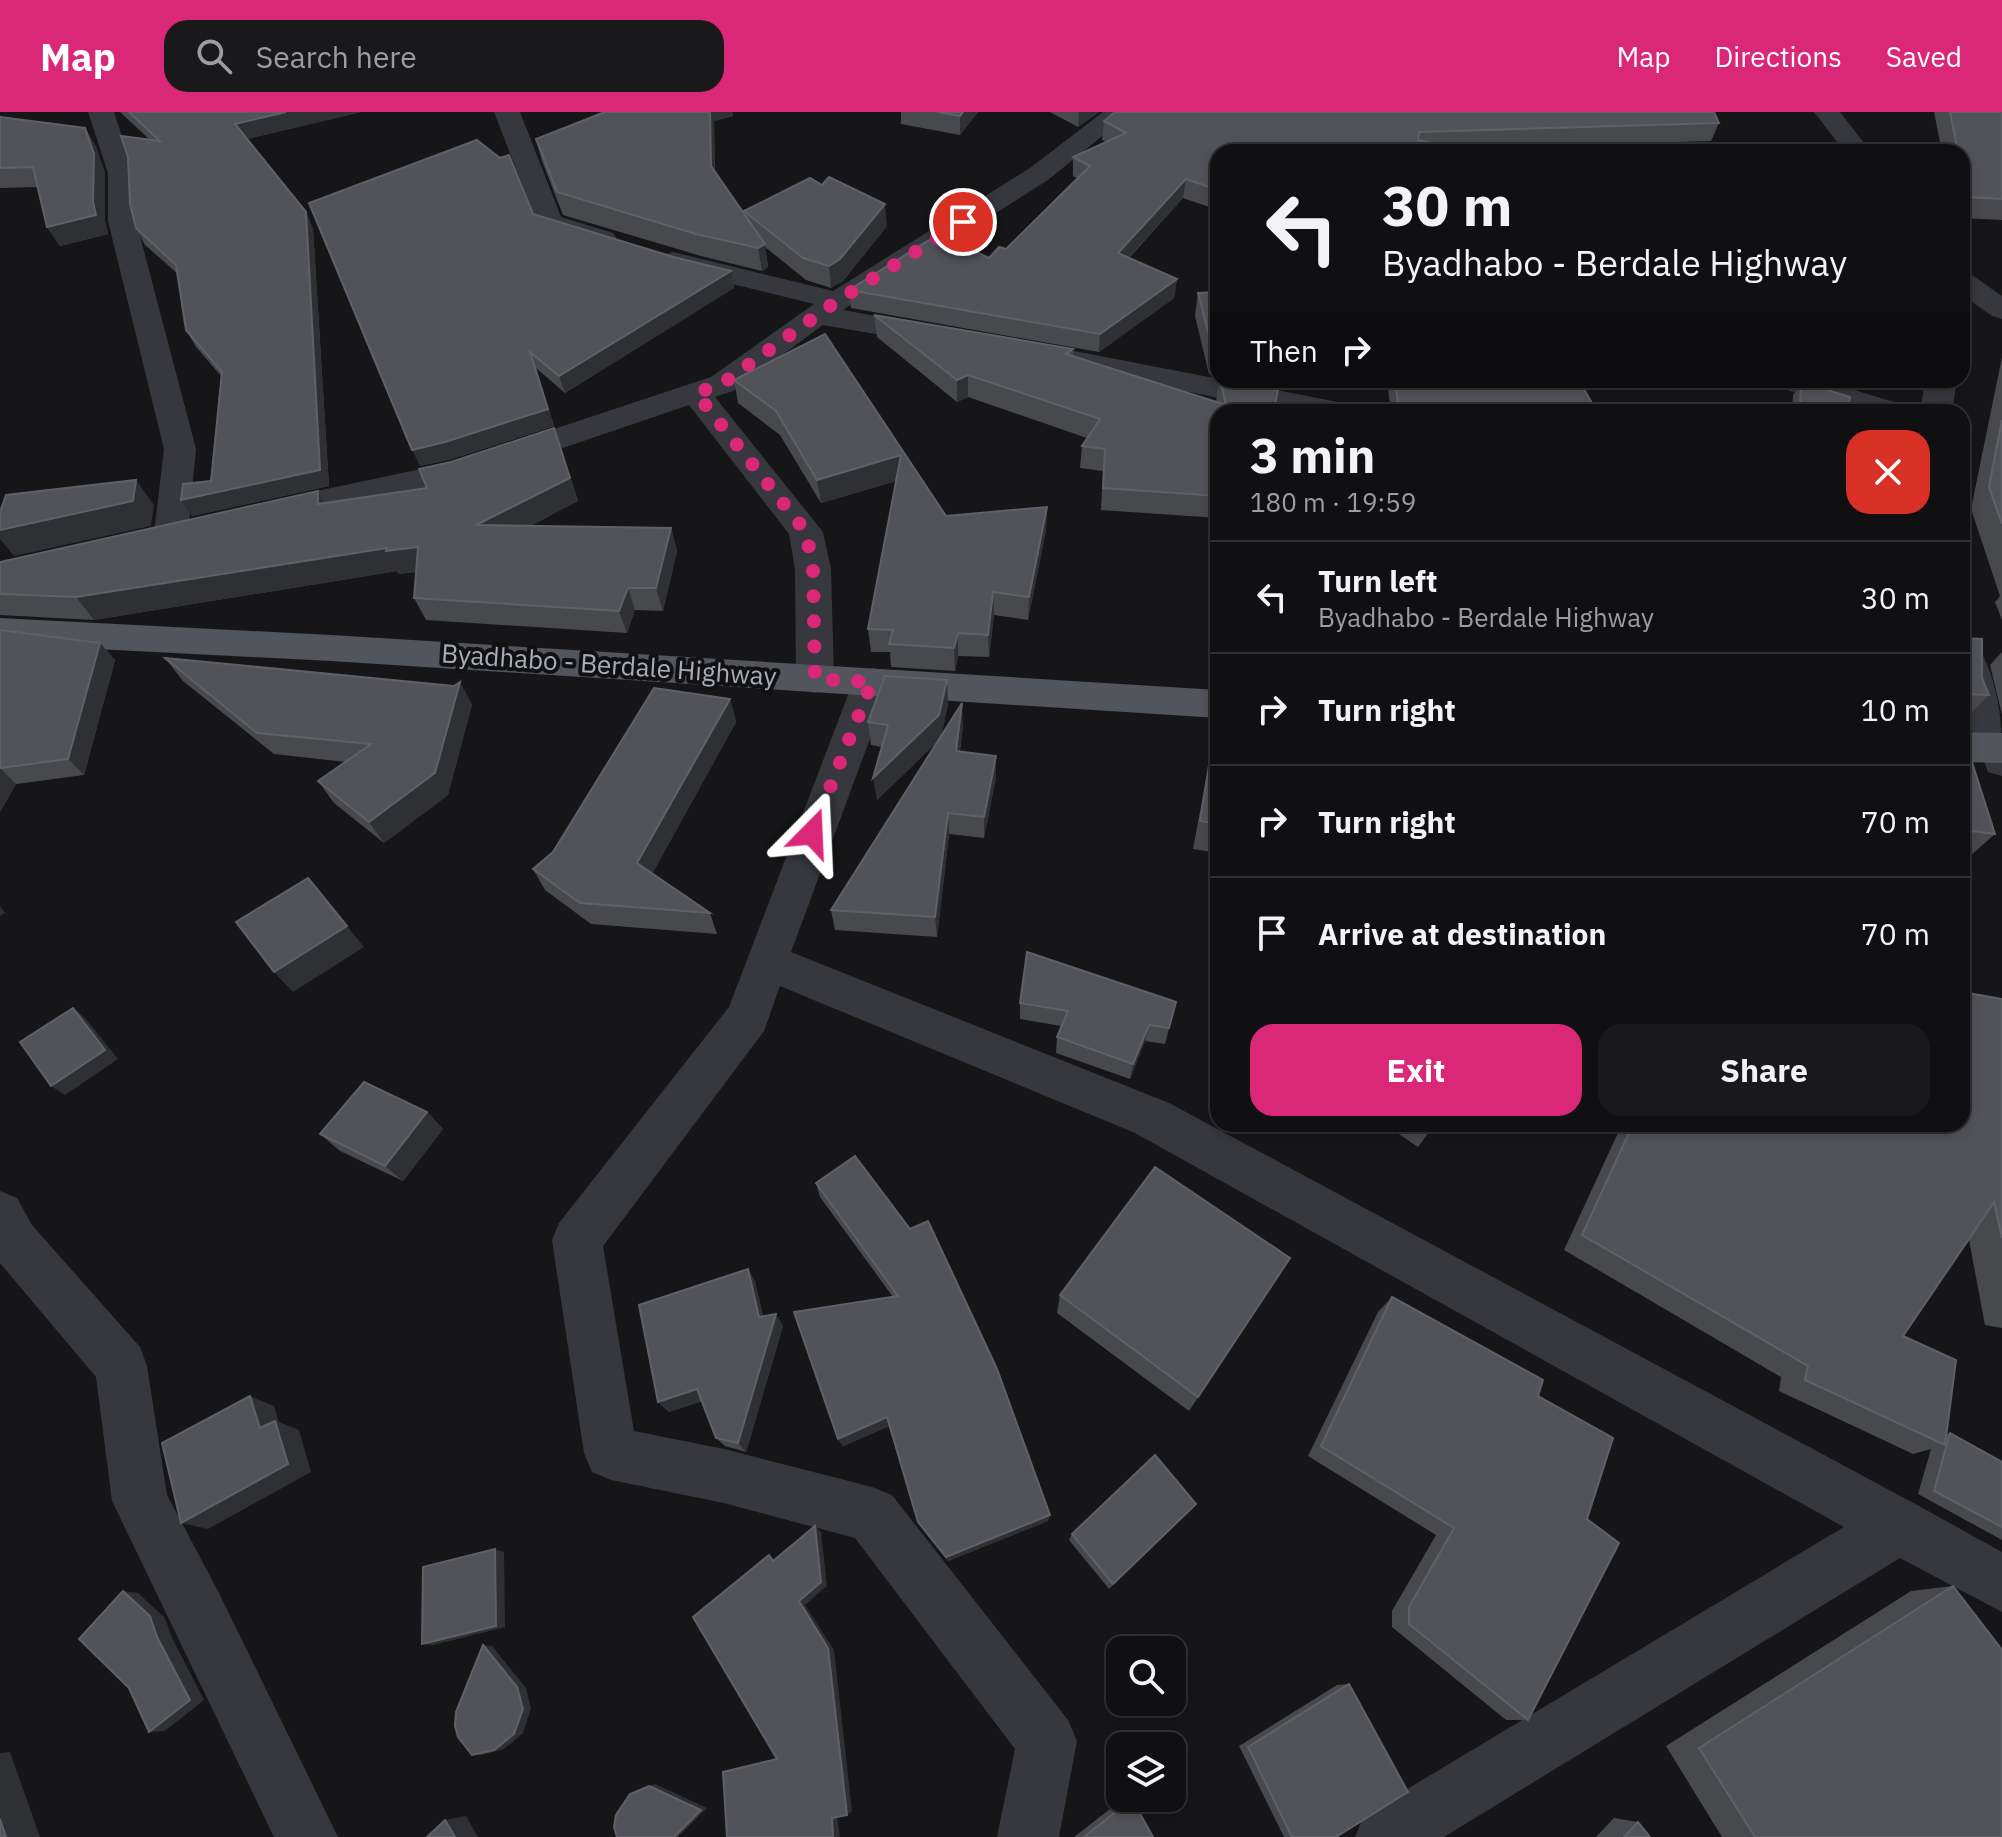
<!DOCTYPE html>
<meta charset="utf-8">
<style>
body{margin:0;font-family:"IBM Plex Sans",sans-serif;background:#19191b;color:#f1f3f6;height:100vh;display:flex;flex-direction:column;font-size:30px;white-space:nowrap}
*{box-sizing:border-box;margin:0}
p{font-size:26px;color:#9c9d9f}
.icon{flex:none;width:44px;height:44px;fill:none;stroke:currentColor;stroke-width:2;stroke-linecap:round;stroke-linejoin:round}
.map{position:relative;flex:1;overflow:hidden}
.details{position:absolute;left:1210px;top:292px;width:760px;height:728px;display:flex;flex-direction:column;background:#101012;border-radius:24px;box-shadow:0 4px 12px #0003,0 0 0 2px #303032}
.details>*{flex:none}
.hud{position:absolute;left:1210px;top:32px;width:760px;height:244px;border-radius:24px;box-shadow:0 4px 12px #0003,0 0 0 2px #303032;background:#101012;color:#f1f3f6;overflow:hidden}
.controls{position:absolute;left:1106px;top:1524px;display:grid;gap:16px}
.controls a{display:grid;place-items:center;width:80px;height:80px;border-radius:16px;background:#101012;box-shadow:0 4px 12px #0003,0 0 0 2px #303032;font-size:40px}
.pin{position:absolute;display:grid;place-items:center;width:68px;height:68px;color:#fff;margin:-34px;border:4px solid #fff;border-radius:50%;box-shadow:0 2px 8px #0007}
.me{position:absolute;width:88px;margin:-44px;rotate:21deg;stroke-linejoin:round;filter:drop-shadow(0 0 6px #0008)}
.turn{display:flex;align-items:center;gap:28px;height:168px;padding:0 40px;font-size:36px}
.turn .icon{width:104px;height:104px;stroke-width:2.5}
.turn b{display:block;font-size:56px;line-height:68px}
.then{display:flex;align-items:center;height:76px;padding:0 40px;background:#0003;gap:16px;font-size:30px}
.round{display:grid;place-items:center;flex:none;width:84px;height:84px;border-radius:24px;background:#19191b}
.head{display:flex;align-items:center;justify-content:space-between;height:136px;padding:0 40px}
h1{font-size:48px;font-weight:700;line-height:60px}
.cta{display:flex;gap:16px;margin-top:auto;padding:16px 40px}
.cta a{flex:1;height:92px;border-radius:24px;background:#db2777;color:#fff;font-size:32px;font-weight:700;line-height:92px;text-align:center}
.cta a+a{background:#19191b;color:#f1f3f6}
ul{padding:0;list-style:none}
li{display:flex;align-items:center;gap:24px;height:112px;padding:0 40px;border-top:2px solid #303032}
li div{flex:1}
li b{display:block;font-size:30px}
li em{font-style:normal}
header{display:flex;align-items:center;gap:48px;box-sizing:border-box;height:112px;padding:0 40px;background:#db2777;color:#fff}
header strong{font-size:38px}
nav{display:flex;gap:44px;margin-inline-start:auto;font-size:28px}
.search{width:560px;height:72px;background:#19191b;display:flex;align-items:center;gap:20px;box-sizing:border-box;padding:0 28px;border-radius:24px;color:#9c9d9f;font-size:30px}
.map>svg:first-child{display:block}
</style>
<header>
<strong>Map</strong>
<div class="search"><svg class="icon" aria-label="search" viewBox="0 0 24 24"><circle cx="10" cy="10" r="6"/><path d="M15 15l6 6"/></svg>Search here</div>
<nav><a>Map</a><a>Directions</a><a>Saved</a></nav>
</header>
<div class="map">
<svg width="2002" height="1725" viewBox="0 0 2002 1725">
<rect width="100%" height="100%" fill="#161618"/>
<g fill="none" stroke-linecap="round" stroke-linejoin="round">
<g fill="#37383d" fill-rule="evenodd">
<polygon points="88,0 114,0 134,61 136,109 196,337 188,421 183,429 171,433 159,429 154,421 164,337 108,109 108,61"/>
<polygon points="494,0 520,0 561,105 613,121 617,127 613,133 603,135 539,116"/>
<polygon points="1103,0 1132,0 1048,68 843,198 945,217 949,223 945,229 934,232 823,213 733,279 715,285 823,420 831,457 834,567 828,577 815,581 802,577 796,567 795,457 789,422 689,293 472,367 265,412 253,409 248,401 253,393 265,390 454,350 711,265 814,192 663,155 659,149 663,143 673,140 833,179 1030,56"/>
<polygon points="1814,0 1840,0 1871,40 1845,40"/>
<polygon points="1962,160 1972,163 2002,184 2002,207 1992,204 1962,183"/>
<polygon points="1038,232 1338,290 1349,293 1354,300 1288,300 1027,247 1023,241 1027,235"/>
<polygon points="1772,268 1821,268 1904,293 1909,300 1859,300 1777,275"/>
<polygon points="1925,268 1957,268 1952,300 1920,300"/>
<path d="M 1962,524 L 1975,528 C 2002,576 2002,611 2002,664 L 1988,660 L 1962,590 Z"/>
<polygon points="872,556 885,560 891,570 791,840 1169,991 1919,1394 2002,1440 2002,1500 1900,1446 1444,1725 1355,1725 1364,1703 1844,1415 1135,1021 780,874 764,919 603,1134 634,1319 724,1337 872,1375 892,1383 1068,1608 1077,1629 1059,1725 997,1725 1015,1637 855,1426 724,1391 611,1368 592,1360 584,1341 552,1128 559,1111 729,895 853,570 859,560"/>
<polygon points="0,1079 17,1086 32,1113 140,1235 147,1254 167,1383 219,1481 338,1725 274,1725 112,1389 96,1265 0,1151"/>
</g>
<g fill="#53555c" fill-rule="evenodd">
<polygon points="0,506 331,523 1218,578 1218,606 331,549 0,532"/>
<polygon points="1962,620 2002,621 2002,651 1962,650"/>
</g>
</g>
<g fill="#47494d">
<polygon points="120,0 361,0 247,27 313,116 329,374 192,404 211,369 222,265 196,235 186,218 178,162 145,133 136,116 150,28"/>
<polygon points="602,0 732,0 733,4 714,9 715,59 744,102 744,99 887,114 843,169 831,176 806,168 765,135 768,155 762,159 701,144 563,103 542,49 536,27"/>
<polygon points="901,0 978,0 960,23 901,12"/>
<polygon points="1050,0 1099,0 1078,15"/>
<polygon points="1934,0 2002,0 2002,108 1962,106 1962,40 1942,40"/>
<polygon points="0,5 85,16 96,35 105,61 105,109 108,122 60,134 47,115 38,75 0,76"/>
<polygon points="1104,9 1719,11 1711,29 1456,37 1218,40 1218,98 1183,86 1129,146 1177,167 1174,186 1099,240 851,196 849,178 989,146 1006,137 1077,66 1073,64 1073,45 1107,30 1102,28"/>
<polygon points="533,102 677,146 731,159 734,176 565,281 536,256 554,314 452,347 420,354"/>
<polygon points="1218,180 1218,264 1209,262 1195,204 1198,181"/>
<polygon points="874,203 1073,237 1073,245 1216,290 1219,268 1229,268 1278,279 1218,300 1218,406 1101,398 1103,359 1080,356 1082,334 1087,326 968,285 957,290 877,225"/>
<polygon points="825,222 946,404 1047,395 1046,418 1028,508 994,503 989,545 958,544 955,559 891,555 890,540 871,540 868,517 896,369 821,391 780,323 738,291 734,268"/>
<polygon points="2002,245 2002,508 1995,490 2000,484 1971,397"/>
<polygon points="1241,268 1265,268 1264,273"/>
<polygon points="1387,268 1579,268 1597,300 1391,300"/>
<polygon points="1831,268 1847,268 1845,272"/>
<polygon points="1801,270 1848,300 1792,300 1793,283"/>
<polygon points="562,339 578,389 530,414 671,416 677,439 663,499 635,498 627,521 426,508 414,486 416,460 399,462 397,459 94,508 0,503 0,450 324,391 427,376"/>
<polygon points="0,518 100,531 115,548 84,663 16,672 0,700"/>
<polygon points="1962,526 1982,566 1989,583 1965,607 1962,607"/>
<polygon points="2002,540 2002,603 1990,553"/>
<polygon points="165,546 472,592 448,683 384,731 334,691 318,669 346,650 274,642 183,569"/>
<polygon points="730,587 736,610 652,762 710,801 717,822 591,812 545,778 533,757"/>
<polygon points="948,592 941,625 963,613 960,639 996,665 984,726 949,722 937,825 835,818 831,798 939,628 877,688 882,635 871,633 868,610"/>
<polygon points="1962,619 1995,722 1970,744 1962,743"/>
<polygon points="1211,641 1218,642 1218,741 1193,737"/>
<polygon points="2002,887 2002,1216 1985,1213 1969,1128 1903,1224 1947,1322 1950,1321 2002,1350 2002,1428 1918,1382 1931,1337 1913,1342 1779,1279 1781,1265 1564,1138 1622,1012 1962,1012"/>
<polygon points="1176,890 1165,932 1145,929 1130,967 1056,941 1057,925 1061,914 1020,907 1020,891"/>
<polygon points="427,1000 443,1017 403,1069 340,1039 320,1022"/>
<polygon points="1384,1012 1435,1012 1418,1035"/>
<polygon points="855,1044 1048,1409 948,1449 921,1415 918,1410 889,1314 843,1334 838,1327 893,1185 820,1085 816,1071"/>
<polygon points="1290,1146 1189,1299 1057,1201 1060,1183"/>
<polygon points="748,1157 755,1170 763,1204 783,1214 746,1340 725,1334 716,1326 702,1289 669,1300 658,1290"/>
<polygon points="1392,1185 1538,1284 1587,1407 1528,1608 1506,1608 1392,1515 1392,1499 1436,1423 1308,1344 1378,1200"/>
<polygon points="1196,1392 1109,1477 1069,1428 1072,1422"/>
<polygon points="1953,1474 2002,1725 1722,1725 1666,1634 1911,1479"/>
<polygon points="1349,1572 1336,1725 1284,1725 1239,1634 1337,1573"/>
<polygon points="1124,1686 1132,1687 1153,1725 1074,1725"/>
<polygon points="1614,1706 1638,1710 1650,1725 1596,1725"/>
</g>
<g fill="#2f3033">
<polygon points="286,0 361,0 243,28 235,12"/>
<polygon points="710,0 732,0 733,4 714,9 715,76 711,54"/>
<polygon points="963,0 978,0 960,23 960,4"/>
<polygon points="1079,0 1099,0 1078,15"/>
<polygon points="85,16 96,35 105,61 105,109 108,122 60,134 47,115 93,90"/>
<polygon points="1186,67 1183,86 1116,159 1118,141"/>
<polygon points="885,92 887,114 843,169 831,176 829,154"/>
<polygon points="306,100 313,116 329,374 192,404 181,388 320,358"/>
<polygon points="765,132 768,155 762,159 758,136"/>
<polygon points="731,159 734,176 565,281 559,264"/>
<polygon points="1177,167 1174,186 1099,240 1100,222"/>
<polygon points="536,256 554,314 452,347 420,354 412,338"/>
<polygon points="968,263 968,285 957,290 957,268"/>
<polygon points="554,316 578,389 486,436 476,413"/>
<polygon points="901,343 903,367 821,391 817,368"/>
<polygon points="136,368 154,393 151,414 14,444 0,427 0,418"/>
<polygon points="318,379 331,402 318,392"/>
<polygon points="1047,395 1046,418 1028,508 1029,485"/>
<polygon points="671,416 677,439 663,499 656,476"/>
<polygon points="418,435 430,458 399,462 397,459 94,508 76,485 387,436"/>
<polygon points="628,476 635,498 627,521 619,499"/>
<polygon points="993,480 994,503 989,545 988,523"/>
<polygon points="958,521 958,544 955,559 954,536"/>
<polygon points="100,531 115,548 84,663 68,647"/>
<polygon points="947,568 948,592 941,626 877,688 873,666"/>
<polygon points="460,570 472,592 448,683 384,731 369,710"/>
<polygon points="730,587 736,610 646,773 637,751"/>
<polygon points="962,591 963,613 957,661 956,639"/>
<polygon points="996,644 996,665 984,726 984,705"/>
<polygon points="0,656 16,672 0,700"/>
<polygon points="948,701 949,722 937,825 935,805"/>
<polygon points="308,766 364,835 293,880 274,860"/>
<polygon points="0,794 5,801 0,804"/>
<polygon points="73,896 85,906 118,947 65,983 51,974"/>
<polygon points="1149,913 1145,929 1130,967 1133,952"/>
<polygon points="427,1000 443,1017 403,1069 385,1054"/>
<polygon points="748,1157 755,1170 766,1216 759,1205"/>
<polygon points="776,1202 783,1214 746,1340 738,1331"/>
<polygon points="697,1277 707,1287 669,1300 658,1290"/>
<polygon points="250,1284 274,1294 279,1310 299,1318 311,1360 208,1417 181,1411 260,1316"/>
<polygon points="887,1305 890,1314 843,1334 838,1327"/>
<polygon points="1050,1403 1048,1409 948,1449 946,1445"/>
<polygon points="815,1414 821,1420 827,1474 805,1493 834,1538 852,1699 847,1703 799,1489"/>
<polygon points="495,1437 504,1440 505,1515 433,1533 422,1532"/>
<polygon points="123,1479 138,1481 165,1506 172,1526 204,1588 165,1619 149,1620"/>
<polygon points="483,1533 492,1534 526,1576 531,1597 523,1621 504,1637 482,1643 472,1643"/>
<polygon points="10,1640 40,1725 6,1725 0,1707 0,1641"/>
<polygon points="655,1672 707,1696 678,1725 674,1725 649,1674"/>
<polygon points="837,1703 840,1725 833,1725 832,1706"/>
<polygon points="466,1704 478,1725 455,1725 445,1708"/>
</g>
<g fill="#525359" stroke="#5f6168" stroke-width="2">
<polygon points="129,0 286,0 235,12 306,100 320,358 181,388 183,372 211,369 222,260 186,218 176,153 136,116 130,92 128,45 121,24 160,29"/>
<polygon points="605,0 710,0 711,54 765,132 758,136 696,122 557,80 536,27"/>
<polygon points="937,0 963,0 960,4"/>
<polygon points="1115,0 1714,0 1719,11 1419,20 1418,28 1469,40 1218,40 1218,78 1186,67 1118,141 1177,167 1100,222 849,178 939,122 989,146 999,135 1006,137 1090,54 1073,45 1126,21 1104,9"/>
<polygon points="1950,0 2002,0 2002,87 1968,85 1962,57 1962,40 1958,40"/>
<polygon points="0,5 85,16 94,42 93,90 96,103 47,115 33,55 0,56"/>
<polygon points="477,28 500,46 509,43 533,102 677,146 731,159 559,264 530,240 548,297 445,330 412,338 309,91"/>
<polygon points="829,65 885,92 840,147 829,154 803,146 744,99 810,66 822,73"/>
<polygon points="1218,180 1218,240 1213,239 1198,181"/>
<polygon points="874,203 1073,237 1066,242 1226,293 1220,268 1229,268 1278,279 1273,300 1218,300 1218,384 1103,376 1105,337 1082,334 1100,307 968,263 957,268"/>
<polygon points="825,222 946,404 1047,395 1029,485 993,480 988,523 958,521 954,536 889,532 893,518 868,517 901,343 817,368 776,299 734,268"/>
<polygon points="1395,268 1579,268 1597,300 1399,300"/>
<polygon points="1801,270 1850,285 1848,300 1800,300"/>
<polygon points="2002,308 2002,412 1989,375"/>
<polygon points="554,316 570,366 476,413 671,416 656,476 628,476 619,499 414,486 418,435 386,439 387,436 76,485 0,482 0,450 318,379 318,392 427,376 419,357 451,350"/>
<polygon points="136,368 133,389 0,418 0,400 6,383"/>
<polygon points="0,518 100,531 68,647 0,656"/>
<polygon points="1962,526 1982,527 1982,566 1989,583 1962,582"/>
<polygon points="165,546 454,574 460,570 435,661 369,710 318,669 371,632 257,621"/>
<polygon points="885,564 947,568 939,603 873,666 888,613 868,610"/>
<polygon points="654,576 730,587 637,751 710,801 580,791 533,757 553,740"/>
<polygon points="962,591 956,639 996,644 984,705 948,701 935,805 831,798"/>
<polygon points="1962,619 1995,722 1962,718 1962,726"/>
<polygon points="1211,641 1218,642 1218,712 1200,709"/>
<polygon points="308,766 347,814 274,860 236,810"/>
<polygon points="1027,840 1176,890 1169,916 1149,913 1133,952 1057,925 1068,899 1020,891"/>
<polygon points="1962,880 2002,887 2002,1126 1994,1090 1903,1224 1956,1248 1945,1333 1805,1268 1808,1254 1582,1123 1633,1012 1962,1012"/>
<polygon points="73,896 105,938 51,974 20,930"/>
<polygon points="364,970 427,1000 385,1054 320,1022"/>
<polygon points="855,1044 910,1117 928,1109 997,1257 1050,1403 946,1445 918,1410 887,1305 838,1327 794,1200 898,1184 816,1071"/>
<polygon points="1155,1055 1290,1146 1198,1285 1060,1183"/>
<polygon points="748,1157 759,1205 776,1202 738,1331 716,1326 697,1277 658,1290 639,1193"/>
<polygon points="1392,1185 1543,1268 1538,1284 1613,1326 1587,1407 1619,1431 1528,1608 1409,1512 1409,1495 1454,1416 1321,1334"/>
<polygon points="250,1284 260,1316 275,1309 288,1352 181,1411 162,1331"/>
<polygon points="1950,1321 2002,1350 2002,1415 1934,1379"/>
<polygon points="1155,1343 1196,1392 1113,1472 1072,1422"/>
<polygon points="815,1414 821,1470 799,1489 828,1536 847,1703 832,1706 833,1725 727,1725 723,1660 777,1647 693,1505 769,1443 773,1449"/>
<polygon points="495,1437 496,1514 422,1532 423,1455"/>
<polygon points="1953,1474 2002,1538 2002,1725 1755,1725 1699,1636"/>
<polygon points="123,1479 150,1504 157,1525 190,1588 149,1620 129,1576 79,1527"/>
<polygon points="483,1533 517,1575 523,1597 514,1622 494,1638 472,1643 458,1625 455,1614 456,1600"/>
<polygon points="1349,1572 1408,1680 1336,1725 1292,1725 1248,1635"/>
<polygon points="649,1674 701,1698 674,1725 617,1725 614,1715 616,1703 630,1682"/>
<polygon points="1132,1687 1153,1725 1084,1725"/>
<polygon points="0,1707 6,1725 0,1725"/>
<polygon points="445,1708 455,1725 427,1725"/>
<polygon points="1638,1710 1650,1725 1624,1725"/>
</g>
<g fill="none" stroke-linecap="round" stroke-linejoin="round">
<polyline stroke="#db2777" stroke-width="14" stroke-dasharray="0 25.2" points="812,721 872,570 815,567 813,457 806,420 696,281 722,272 837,189 963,110"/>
</g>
<g text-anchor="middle" stroke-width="8" stroke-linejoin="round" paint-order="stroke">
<g font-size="26" fill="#a8adb8" stroke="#111113">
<text transform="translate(609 553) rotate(4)" y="9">Byadhabo - Berdale Highway</text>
</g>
</g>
</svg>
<div class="controls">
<a><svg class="icon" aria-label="search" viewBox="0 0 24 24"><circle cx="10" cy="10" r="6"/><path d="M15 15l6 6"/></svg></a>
<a><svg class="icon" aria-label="layers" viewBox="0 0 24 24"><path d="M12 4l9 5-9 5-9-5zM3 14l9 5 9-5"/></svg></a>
</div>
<div class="pin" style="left:963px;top:110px;background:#d93025"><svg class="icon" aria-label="arrive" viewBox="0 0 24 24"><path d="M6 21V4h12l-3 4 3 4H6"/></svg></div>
<svg class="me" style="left:812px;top:721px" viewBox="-20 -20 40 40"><path d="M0-17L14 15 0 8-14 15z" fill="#db2777" stroke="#fff" stroke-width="4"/></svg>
<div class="hud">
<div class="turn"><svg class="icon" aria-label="left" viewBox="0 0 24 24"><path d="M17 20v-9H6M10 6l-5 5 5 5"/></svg><div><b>30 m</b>Byadhabo - Berdale Highway</div></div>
<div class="then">Then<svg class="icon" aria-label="right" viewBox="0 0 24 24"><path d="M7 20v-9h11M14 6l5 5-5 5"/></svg></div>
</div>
<section class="details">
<div class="head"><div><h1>3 min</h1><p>180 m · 19:59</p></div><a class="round" style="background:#d93025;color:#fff"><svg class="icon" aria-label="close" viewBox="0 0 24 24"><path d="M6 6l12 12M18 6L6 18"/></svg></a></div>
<ul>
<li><svg class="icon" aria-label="left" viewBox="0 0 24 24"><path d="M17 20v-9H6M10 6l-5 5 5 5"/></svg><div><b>Turn left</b><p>Byadhabo - Berdale Highway</p></div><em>30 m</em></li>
<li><svg class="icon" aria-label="right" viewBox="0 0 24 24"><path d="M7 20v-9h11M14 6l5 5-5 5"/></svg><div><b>Turn right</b></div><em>10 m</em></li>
<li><svg class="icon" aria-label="right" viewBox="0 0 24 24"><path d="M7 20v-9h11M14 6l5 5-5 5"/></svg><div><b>Turn right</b></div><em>70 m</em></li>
<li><svg class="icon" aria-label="arrive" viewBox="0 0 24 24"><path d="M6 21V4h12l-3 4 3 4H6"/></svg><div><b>Arrive at destination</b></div><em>70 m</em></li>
</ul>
<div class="cta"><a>Exit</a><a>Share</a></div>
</section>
</div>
